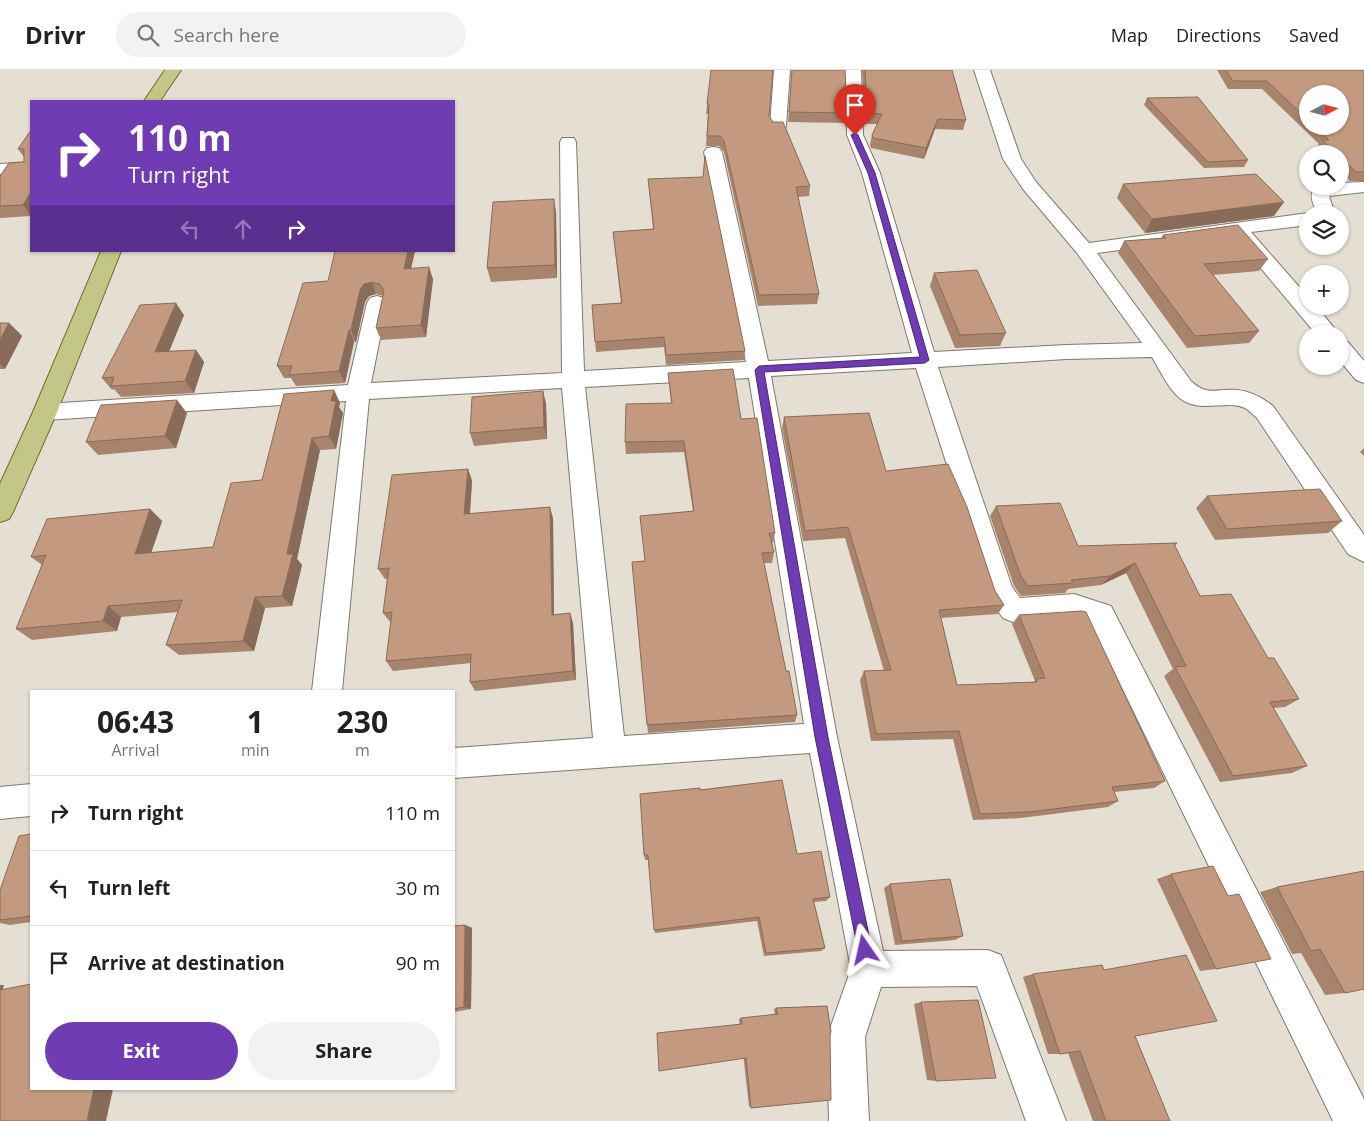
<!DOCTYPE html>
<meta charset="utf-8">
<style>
body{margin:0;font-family:"Open Sans",sans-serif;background:#f2f2f2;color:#222;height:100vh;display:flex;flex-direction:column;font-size:19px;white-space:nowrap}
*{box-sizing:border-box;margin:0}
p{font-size:16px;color:#767676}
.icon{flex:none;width:28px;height:28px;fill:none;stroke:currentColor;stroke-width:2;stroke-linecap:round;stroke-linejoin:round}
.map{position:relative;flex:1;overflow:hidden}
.side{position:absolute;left:30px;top:620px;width:425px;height:400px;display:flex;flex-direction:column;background:#fff;border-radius:0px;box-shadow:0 1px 4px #0004}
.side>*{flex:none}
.banner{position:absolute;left:30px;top:30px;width:425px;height:152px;border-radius:0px;box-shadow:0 1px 4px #0004;background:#703cb4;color:#fff;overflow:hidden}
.needle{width:32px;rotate:83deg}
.controls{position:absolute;left:1299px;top:15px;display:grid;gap:10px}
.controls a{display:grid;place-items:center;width:50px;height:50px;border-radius:50%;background:#fff;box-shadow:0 1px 4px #0004;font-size:25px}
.pin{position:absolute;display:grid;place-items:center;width:42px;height:42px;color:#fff;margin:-51px -21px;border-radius:50% 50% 50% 0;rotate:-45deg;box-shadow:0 0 5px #0007}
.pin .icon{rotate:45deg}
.me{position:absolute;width:55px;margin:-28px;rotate:349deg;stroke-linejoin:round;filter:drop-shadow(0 0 4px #0008)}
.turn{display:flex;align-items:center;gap:18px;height:105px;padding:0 15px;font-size:22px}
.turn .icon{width:65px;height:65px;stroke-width:2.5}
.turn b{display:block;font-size:35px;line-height:42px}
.lanes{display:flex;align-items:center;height:48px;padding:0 15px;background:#0003;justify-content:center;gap:25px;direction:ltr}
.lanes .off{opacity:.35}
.eta{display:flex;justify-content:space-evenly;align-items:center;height:85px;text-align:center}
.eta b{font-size:30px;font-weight:700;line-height:35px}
.button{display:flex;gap:10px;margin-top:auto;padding:10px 15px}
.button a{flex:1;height:58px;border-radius:30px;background:#703cb4;color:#fff;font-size:20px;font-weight:700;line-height:58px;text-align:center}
.button a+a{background:#f2f2f2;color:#222}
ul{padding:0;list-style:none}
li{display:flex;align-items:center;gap:15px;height:75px;padding:0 15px;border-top:1px solid #e0e0e0}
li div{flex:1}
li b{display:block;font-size:19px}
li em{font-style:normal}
header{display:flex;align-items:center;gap:30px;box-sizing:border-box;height:70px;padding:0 25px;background:#fff;border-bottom:1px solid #e0e0e0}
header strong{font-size:24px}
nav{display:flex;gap:28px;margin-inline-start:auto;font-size:18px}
.search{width:350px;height:45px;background:#f2f2f2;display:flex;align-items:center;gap:12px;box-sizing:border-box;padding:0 18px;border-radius:28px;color:#767676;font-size:19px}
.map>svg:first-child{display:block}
</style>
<header>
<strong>Drivr</strong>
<div class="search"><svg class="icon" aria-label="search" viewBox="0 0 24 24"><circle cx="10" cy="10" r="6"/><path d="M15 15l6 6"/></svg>Search here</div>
<nav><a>Map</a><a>Directions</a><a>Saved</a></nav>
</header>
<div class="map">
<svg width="1364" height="1051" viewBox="0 0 1364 1051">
<rect width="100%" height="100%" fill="#e5ded2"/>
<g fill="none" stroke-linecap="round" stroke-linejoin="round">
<defs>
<g id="minor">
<polygon points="774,0 790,0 786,56 784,60 772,60 770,56"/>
<path d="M 845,0 L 861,0 L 863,65 L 880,103 L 934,282 L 1066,275 L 1142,273 L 1077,183 L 1023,119 L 1003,89 L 974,0 L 990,0 L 1021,89 L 1036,112 L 1089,173 L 1308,143 L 1309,144 L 1308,144 L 1308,155 L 1251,162 L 1308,227 L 1308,236 L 1316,236 L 1339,264 L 1316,264 L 1233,165 L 1097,183 L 1191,311 C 1208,327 1216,318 1237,320 C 1250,321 1263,328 1273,336 L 1364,465 L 1364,492 L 1348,484 L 1257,348 C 1253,345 1249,340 1245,338 C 1227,330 1204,342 1184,331 C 1170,323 1160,300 1152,287 L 1066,289 L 938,297 L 1012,517 L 1020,528 L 1074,524 L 1111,536 L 1364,1029 L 1364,1051 L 1333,1051 L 1091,554 L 1074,548 L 1013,552 L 1003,548 L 990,530 L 916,298 L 771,306 L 837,667 L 883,881 L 988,880 L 1001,885 L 1066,1051 L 1026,1051 L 977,916 L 881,917 L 865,967 L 869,1051 L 829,1051 L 827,967 L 851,899 L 810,683 L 454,708 L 454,678 L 593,668 L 562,318 L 369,329 L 342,621 L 312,621 L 346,331 L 45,350 L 37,348 L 33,342 L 37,336 L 45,334 L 348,315 L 367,233 L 370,228 L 377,226 L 384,228 L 387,233 L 371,313 L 562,303 L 560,72 L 562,68 L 574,68 L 576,72 L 584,301 L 746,292 L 704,82 L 707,78 L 713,77 L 719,78 L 722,82 L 768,291 L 912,283 L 862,103 L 847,65 ZM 749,308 L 804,654 L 624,666 L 585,317 Z"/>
<polygon points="31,92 31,102 0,104 0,94"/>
<path d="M 1364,112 L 1364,122 L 1329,126 L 1333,138 L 1331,144 L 1313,144 L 1315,138 C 1304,114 1322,116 1340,116 L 1340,113 Z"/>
<polygon points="1340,270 1348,272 1364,291 1364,313 1356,310 1340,291"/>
<polygon points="31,714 31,746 0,749 0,717"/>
</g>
<g id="primary">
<polygon points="165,0 181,0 160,31 144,31"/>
<polygon points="101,181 121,181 57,342 13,442 9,449 0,452 0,414 33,342"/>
</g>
</defs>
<use href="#minor" stroke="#7f796d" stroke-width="2"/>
<use href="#primary" stroke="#6c7129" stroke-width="2"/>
<use href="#minor" fill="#fff" fill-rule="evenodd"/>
<use href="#primary" fill="#c2c787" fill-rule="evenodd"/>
</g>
<g fill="#a8846d" fill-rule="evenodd">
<polygon points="792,0 845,0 847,43 845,53 788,52"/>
<polygon points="862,0 952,0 966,50 963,60 935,59 924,89 871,78 870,75 872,65 877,54 865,54"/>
<path d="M 1217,0 L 1364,0 L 1364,111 L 1350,111 L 1340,101 L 1340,84 L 1322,84 L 1316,78 L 1319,74 L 1262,19 L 1228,19 ZM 1308,24 L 1340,56 L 1308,56 Z"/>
<polygon points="1147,28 1248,90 1244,97 1204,98 1144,35"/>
<polygon points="707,34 769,46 810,116 809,126 798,127 819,224 817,234 758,236 724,82 719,76 706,76 708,44 706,44"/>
<polygon points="31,60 31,146 0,148 0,106 24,92 24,87 18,79"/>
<polygon points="648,109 745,281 744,290 666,295 664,277 596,282 592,235 621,233 613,162 653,159"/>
<polygon points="1123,114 1274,146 1145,163 1117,128"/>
<polygon points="556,142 557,208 491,212 487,198"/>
<polygon points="1163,165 1268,189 1259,201 1213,205 1259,261 1249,273 1187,278 1118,183 1124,171 1161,168"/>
<polygon points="415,181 411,199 433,209 426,267 381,270 376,258 383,226 376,224 369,226 365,232 356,272 354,272 345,313 296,316 291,308 284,308 277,296 328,211"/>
<polygon points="934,203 1006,263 1000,276 955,278 930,216"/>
<polygon points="184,245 169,281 196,280 204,292 194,323 121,327 114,319 112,320 102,308"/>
<polygon points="0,253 9,253 22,266 5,299 0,299"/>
<polygon points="668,303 741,349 775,463 773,473 772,473 774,482 772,493 764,493 786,601 797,645 795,652 648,663 632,492 645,491 640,446 693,441 684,382 626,384 625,372 671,333 669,314"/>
<polygon points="334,320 340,333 339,337 343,343 336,379 320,380 297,489 302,495 292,536 265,538 254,581 179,585 166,575 178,542 121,547 117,561 32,570 16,559 42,495 31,487 150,439 162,451 151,483 213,477 262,410"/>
<polygon points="543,321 546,334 547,369 474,376 470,363"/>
<polygon points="187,343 176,378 98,385 86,372"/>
<polygon points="784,347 886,401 995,521 1004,535 998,544 941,548 957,615 1033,612 1035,611 1012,554 1019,545 1165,711 1154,718 1114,722 1118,731 1108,737 1021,748 973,750 953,669 871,671 860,610 864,601 884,601 845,468 803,471 782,358"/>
<polygon points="1364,378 1364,386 1360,382"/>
<polygon points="468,399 472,411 470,444 550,437 553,449 554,545 570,543 573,553 576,610 475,621 470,612 471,593 393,601 386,591 391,552 390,552 383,543 387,509 385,509 378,499"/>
<polygon points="1207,426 1342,451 1328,463 1215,470 1196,438"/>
<polygon points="996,436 1078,476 1177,473 1175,476 1200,526 1268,588 1299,629 1285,637 1273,638 1307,696 1292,703 1220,712 1164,606 1173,599 1126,503 1101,515 1068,519 1065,523 1021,526 1014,516 990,446"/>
<polygon points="700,720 797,784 830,827 826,831 814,832 825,878 821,881 764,886 757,851 655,863 648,790 645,790 644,785"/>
<polygon points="31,764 31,852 10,855 0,853 0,820"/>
<polygon points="1364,801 1345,923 1325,925 1301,883 1292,884 1260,822 1277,817"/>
<polygon points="1171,804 1216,899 1200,901 1157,809"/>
<polygon points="890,814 963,866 955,870 895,875 884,818"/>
<polygon points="465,855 472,858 471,939 454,942 454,856"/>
<polygon points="1104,900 1135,966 1170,1051 1093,1051 1068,983 1060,984 1048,984 1023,907 1033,904"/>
<polygon points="921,932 936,1011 927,1010 914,934"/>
<polygon points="827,936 751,1038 749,1036 739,949 741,948 775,945 774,939 776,938"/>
</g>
<g fill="#886c59">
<polygon points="938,49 935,59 924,89 926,78"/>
<polygon points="31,122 31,145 23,135"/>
<polygon points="554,129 556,142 557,208 555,195"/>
<polygon points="1284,132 1274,146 1145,163 1152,149"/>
<polygon points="408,181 415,181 408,211 404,199"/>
<polygon points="429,197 433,209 426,267 421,255"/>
<polygon points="372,212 376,224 369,226 365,232 356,272 351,260 360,220 364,214"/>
<polygon points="176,233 184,245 164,294 155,282"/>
<polygon points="9,253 22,266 5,299 0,294 0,270"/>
<polygon points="349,260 354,272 345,313 339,301"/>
<polygon points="196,280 204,292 194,323 185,311"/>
<polygon points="334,320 340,333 339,337 343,343 336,379 329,366 331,331"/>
<polygon points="543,321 546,334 547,369 544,357"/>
<polygon points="177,330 187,343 176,378 165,366"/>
<polygon points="312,368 320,380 297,489 302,495 292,536 282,526 287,484"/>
<polygon points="468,399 472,411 469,456 464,444"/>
<polygon points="550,437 553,449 554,555 552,545"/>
<polygon points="150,439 162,451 147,495 135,484"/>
<polygon points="1135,493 1126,503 1101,515 1110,506"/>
<polygon points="255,527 265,538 254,581 243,571"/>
<polygon points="108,536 121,547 117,561 103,551"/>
<polygon points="570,543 573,553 576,610 573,601"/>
<polygon points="465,855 472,858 471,939 464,937"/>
<polygon points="0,915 4,915 1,926 0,926"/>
<polygon points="94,1019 113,1019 106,1051 87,1051"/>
</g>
<g fill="#c39a7f" stroke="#886c59">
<polygon points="711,0 773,0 769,46 773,52 783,52 810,116 796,117 819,224 759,225 724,71 720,66 707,66 709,34 707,34"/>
<polygon points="792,0 845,0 847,43 789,42"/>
<polygon points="865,0 952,0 966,50 938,49 926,78 873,68 872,65 882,44 867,43"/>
<polygon points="1226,0 1364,0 1364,102 1356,102 1340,87 1340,84 1337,84 1322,70 1329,70 1314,56 1340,56 1340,24 1308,24 1308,50 1267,11 1233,11"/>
<polygon points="1198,27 1248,90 1208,92 1147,28"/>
<polygon points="31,60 31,122 23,135 0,136 0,106 9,93 24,92 24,79 18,79"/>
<polygon points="705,86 745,281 666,285 664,267 595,272 592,235 622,233 613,162 654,159 648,109 703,107"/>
<polygon points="1256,104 1284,132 1152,149 1123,114"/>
<polygon points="554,129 555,195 487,198 493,132"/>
<polygon points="1238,155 1268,189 1204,194 1259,261 1195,266 1124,171 1166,168 1163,165"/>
<polygon points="335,181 408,181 404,199 429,197 421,255 376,258 384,221 380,214 372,212 364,214 360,220 351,260 349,260 339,301 289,305 292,296 277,296 303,213 328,211"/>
<polygon points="977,200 1006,263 960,265 934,203"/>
<polygon points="176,233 155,282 196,280 185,311 111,316 114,307 102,308 140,235"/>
<polygon points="0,253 9,253 0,270"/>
<polygon points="733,299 741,349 757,348 775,463 769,463 774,482 762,483 786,601 789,601 797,645 647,655 632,492 645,491 640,446 694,441 684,371 625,372 626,334 672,333 668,303"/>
<polygon points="334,320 331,331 336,331 329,366 312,368 287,484 293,484 282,526 255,527 243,571 166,575 182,530 108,536 103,551 16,559 46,485 31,487 47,449 150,439 135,484 213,477 231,413 262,410 284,324"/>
<polygon points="543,321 544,357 470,363 472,327"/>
<polygon points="177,330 165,366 86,372 101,335"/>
<polygon points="869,343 886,401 948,394 967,437 995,521 1004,535 939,540 957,615 1037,612 1036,609 1045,608 1019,545 1082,541 1086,542 1165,711 1112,717 1118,731 1029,742 980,744 959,661 876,664 864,601 891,600 848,457 805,461 784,347"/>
<polygon points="468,399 464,444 550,437 552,545 570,543 573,601 470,612 471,584 386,591 392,542 383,543 389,498 378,499 392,405"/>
<polygon points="1320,419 1342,451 1227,459 1207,426"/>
<polygon points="1060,433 1078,476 1177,473 1174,474 1200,526 1231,524 1268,588 1274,588 1299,629 1270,632 1307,696 1233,706 1175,597 1186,596 1135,493 1110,506 1071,510 1073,513 1028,516 1021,506 996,436"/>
<polygon points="782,710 797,784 821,781 830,827 813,829 825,878 766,883 759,847 654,860 648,785 644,785 640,724 700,718 700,720"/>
<polygon points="31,764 31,846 0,850 0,820 19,766"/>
<polygon points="1213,796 1228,826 1239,824 1271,889 1216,899 1171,804"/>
<polygon points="1364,801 1364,919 1345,923 1320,879 1311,881 1277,817"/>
<polygon points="950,809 963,866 902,871 890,814"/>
<polygon points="465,855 464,937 454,939 454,856"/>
<polygon points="1186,885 1217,951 1135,966 1170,1051 1106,1051 1080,981 1060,984 1033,904 1102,895 1104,900"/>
<polygon points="31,914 31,1019 94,1019 87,1051 0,1051 0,920"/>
<polygon points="978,930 996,1008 936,1011 921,932"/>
<polygon points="827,936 831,961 830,966 831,1030 751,1038 746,988 659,1001 657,963 742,954 741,948 778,944 776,938"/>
</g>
<polygon fill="#703cb4" stroke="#492775" points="855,63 858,65 875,103 929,290 925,293 764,302 828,667 872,880 870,885 865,888 860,885 858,880 815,667 755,300 759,296 920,287 868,103 851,65"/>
</svg>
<div class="controls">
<a><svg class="needle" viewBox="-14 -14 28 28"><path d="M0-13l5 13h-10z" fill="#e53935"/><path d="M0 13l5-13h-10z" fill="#767676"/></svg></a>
<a><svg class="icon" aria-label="search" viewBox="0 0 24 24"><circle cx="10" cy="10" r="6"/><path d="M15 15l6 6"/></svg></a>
<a><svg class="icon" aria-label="layers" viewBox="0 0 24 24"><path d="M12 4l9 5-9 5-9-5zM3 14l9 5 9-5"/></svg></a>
<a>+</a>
<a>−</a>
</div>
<div class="pin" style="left:855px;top:65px;background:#d93025"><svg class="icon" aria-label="arrive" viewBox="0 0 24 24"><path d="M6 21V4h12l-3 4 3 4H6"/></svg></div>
<svg class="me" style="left:865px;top:880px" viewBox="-20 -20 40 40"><path d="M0-17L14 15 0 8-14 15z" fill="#703cb4" stroke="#fff" stroke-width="4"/></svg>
<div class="banner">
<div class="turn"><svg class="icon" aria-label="right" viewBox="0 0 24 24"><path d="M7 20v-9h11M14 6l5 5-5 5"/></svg><div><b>110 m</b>Turn right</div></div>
<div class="lanes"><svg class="icon off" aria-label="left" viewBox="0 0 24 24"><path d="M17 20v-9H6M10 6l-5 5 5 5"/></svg><svg class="icon off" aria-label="ahead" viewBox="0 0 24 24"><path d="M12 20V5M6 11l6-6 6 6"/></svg><svg class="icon" aria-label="right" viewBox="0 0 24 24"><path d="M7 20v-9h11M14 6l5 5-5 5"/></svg></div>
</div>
<section class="side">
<div class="eta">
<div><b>06:43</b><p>Arrival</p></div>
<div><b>1</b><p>min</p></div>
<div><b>230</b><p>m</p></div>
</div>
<ul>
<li><svg class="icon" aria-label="right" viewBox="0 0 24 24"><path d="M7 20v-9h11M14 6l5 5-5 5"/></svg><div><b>Turn right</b></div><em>110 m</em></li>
<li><svg class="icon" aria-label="left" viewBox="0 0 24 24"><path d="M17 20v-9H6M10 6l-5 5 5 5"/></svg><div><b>Turn left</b></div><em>30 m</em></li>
<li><svg class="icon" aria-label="arrive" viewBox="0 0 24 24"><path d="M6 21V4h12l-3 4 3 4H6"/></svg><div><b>Arrive at destination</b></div><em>90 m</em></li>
</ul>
<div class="button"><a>Exit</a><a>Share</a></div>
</section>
</div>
